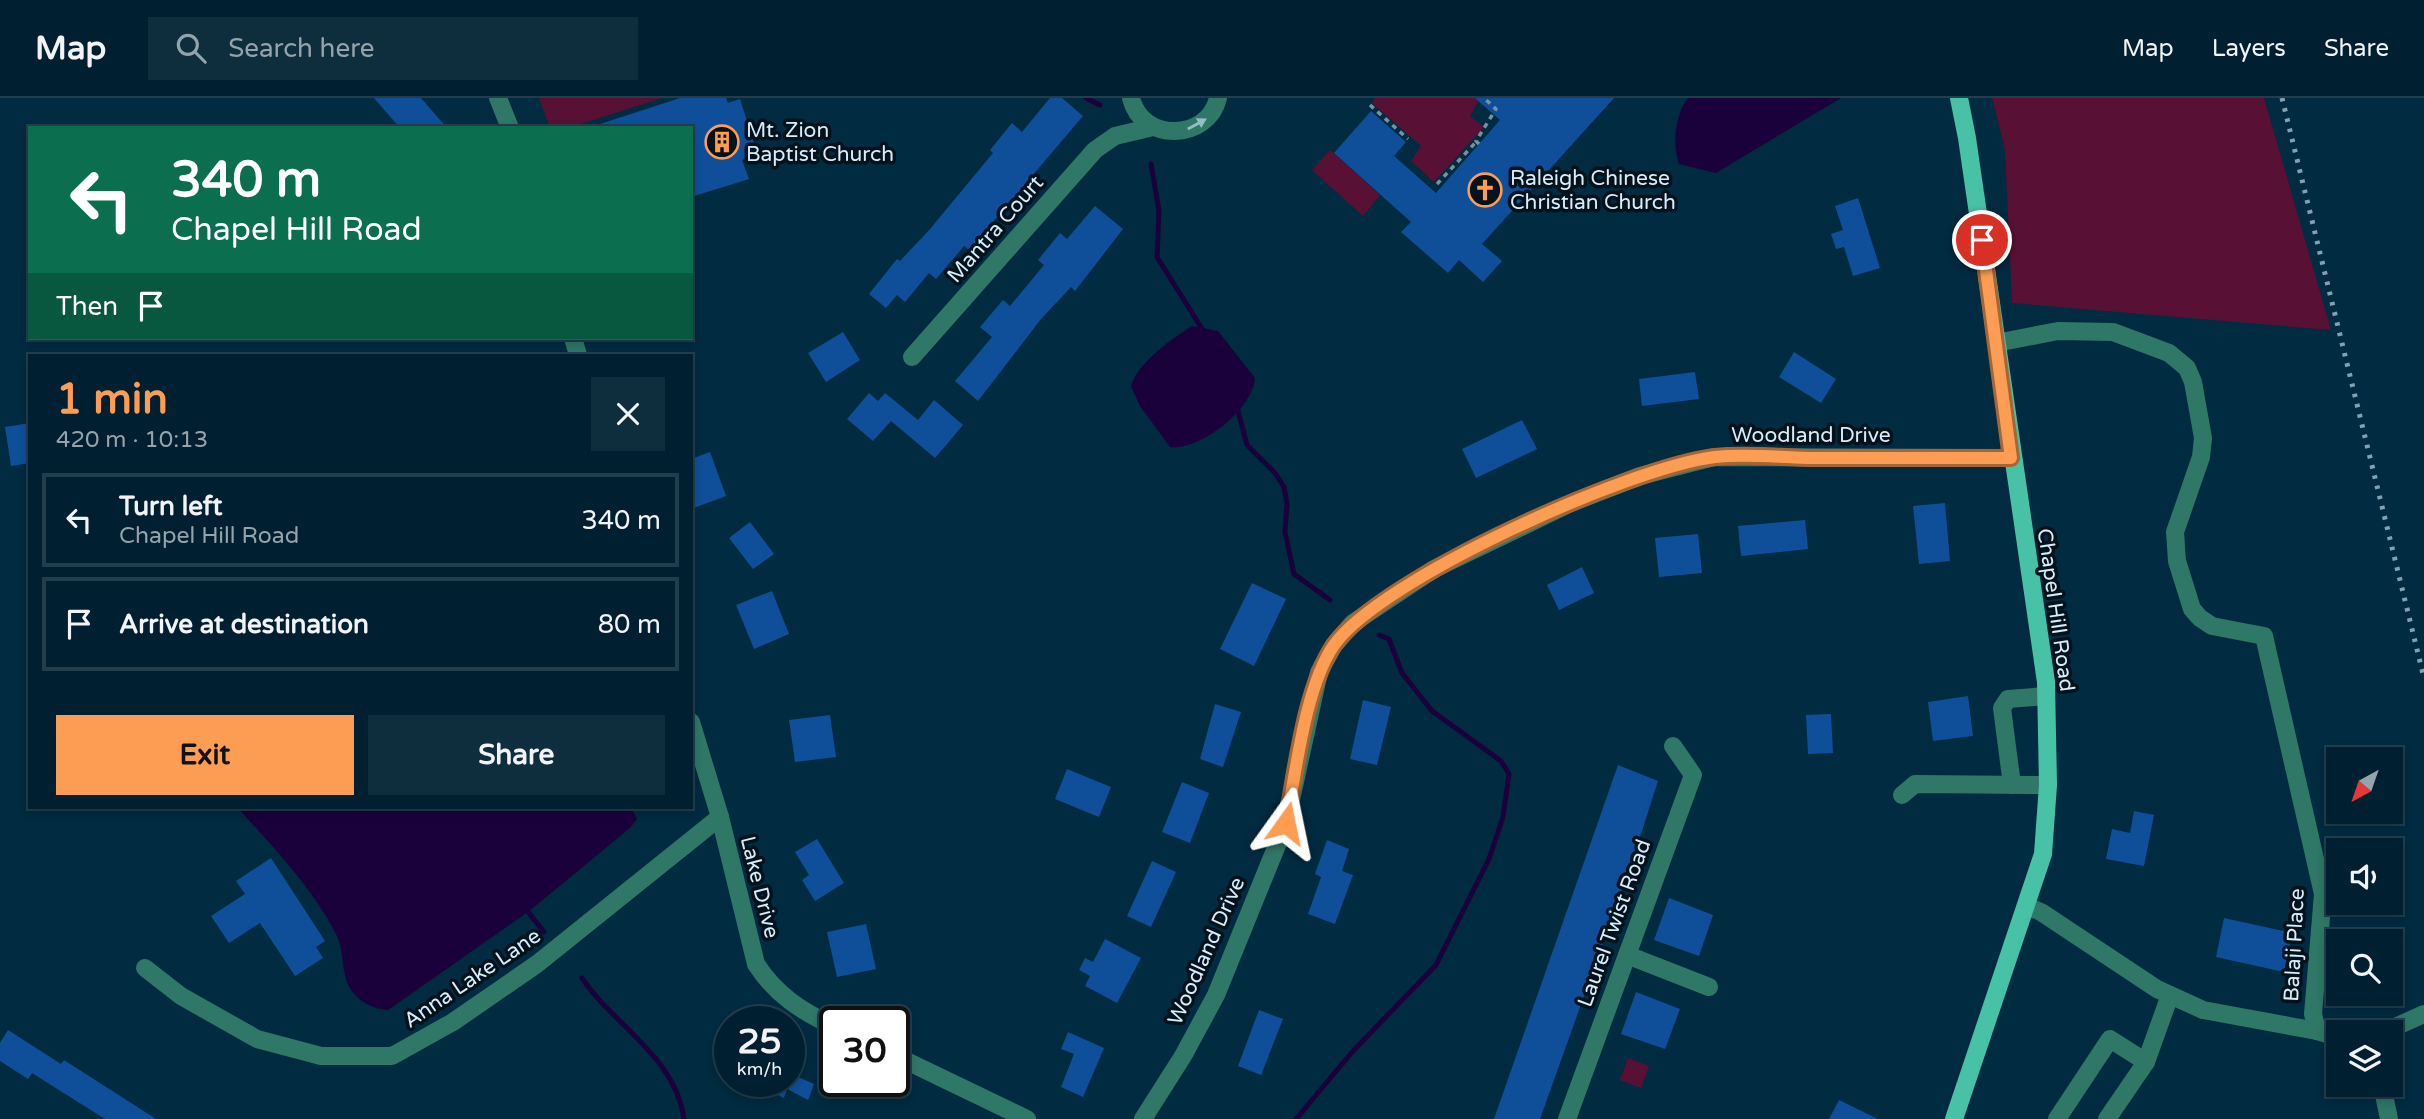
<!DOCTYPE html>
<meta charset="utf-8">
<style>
body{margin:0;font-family:"Varela Round",sans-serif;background:#0e2d3d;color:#f1f3f6;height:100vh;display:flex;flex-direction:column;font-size:26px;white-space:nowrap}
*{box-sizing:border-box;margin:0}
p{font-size:23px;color:#95a3ab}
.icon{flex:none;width:38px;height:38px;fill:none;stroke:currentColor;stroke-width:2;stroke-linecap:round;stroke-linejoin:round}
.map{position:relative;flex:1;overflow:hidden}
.drawer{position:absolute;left:28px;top:256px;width:665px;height:455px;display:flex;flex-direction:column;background:#002031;border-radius:0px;box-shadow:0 4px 10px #0003,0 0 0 2px #223e4d}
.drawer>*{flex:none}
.hud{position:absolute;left:28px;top:28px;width:665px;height:214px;border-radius:0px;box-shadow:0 4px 10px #0003,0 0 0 2px #223e4d;background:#0b6e4f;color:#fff;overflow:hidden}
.needle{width:46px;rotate:220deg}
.tools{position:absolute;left:2326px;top:649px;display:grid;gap:14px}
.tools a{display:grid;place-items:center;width:77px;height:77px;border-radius:0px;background:#002031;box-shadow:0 4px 10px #0003,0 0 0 2px #223e4d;font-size:35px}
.speed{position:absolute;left:714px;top:908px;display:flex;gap:14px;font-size:35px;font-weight:700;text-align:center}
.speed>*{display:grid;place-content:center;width:91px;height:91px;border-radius:50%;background:#002031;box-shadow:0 4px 10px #0003,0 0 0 2px #223e4d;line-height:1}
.speed small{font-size:18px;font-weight:400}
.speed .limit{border:4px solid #111;border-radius:10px;background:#fff;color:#111}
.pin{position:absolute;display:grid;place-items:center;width:60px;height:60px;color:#fff;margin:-30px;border:4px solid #fff;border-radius:50%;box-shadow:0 2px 7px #0007}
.me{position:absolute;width:77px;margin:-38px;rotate:12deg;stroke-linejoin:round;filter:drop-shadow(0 0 5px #0008)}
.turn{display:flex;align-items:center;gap:24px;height:147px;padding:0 28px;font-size:32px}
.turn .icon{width:91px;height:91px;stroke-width:2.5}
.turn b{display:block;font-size:49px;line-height:60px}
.then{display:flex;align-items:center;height:66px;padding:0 28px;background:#0003;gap:14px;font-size:26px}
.round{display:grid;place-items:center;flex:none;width:74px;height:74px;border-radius:0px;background:#0e2d3d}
.head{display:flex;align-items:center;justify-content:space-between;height:119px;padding:0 28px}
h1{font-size:42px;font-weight:700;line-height:52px;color:#fd9d54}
.cta{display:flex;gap:14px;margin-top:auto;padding:14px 28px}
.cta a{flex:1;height:80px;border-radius:0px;background:#fd9d54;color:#111;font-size:28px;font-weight:700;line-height:80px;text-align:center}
.cta a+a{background:#0e2d3d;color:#f1f3f6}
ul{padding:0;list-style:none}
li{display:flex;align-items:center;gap:21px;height:94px;margin:0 14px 10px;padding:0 14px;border:4px solid #223e4d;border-radius:0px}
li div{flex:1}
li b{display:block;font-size:26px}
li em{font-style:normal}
header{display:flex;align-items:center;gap:42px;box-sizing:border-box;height:98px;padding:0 35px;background:#002031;border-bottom:2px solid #223e4d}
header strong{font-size:33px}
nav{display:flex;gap:38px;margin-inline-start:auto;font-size:24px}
.search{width:490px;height:63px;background:#0e2d3d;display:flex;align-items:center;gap:18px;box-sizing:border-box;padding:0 24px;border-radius:0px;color:#95a3ab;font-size:26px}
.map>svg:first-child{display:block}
</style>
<header>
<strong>Map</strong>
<div class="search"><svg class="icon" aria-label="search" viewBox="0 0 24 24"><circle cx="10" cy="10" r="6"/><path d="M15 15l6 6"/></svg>Search here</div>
<nav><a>Map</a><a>Layers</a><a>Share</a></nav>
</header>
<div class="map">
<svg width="2424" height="1021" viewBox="0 0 2424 1021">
<rect width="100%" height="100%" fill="#002b41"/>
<g fill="#581134">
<polygon points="539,0 662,0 568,30 550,30"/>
<polygon points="1375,0 1480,0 1470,18 1484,29 1434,84 1411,63 1421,48 1372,5"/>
<polygon points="1992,0 2264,0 2331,232 2012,205 2005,52"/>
<polygon points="1330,52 1380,97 1363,118 1312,72"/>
<polygon points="1628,960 1649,968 1641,990 1620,982"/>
</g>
<g fill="#1b013c">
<path d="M 1688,0 L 1841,0 L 1716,75 L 1679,66 C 1672,45 1675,17 1688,0 Z"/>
<path d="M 1192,228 L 1218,233 L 1255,280 C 1253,311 1200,353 1170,349 L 1140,308 L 1131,288 C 1139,263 1171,242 1192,228 Z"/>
<path d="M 237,709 L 631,709 L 637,721 L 630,730 L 528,814 L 388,912 C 376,911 365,907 355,897 C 339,880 346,855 336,836 C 312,789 272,748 237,709 Z"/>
</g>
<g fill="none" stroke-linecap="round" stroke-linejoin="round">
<g stroke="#1b013c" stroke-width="5">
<polyline points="1086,0 1100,7"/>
<polyline points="1151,66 1159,113 1157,159 1204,234"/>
<polyline points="1237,309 1247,347 1275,375 1284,389 1287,406 1285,434 1294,476 1330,502"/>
<polyline points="525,810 544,834"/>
<path d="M 582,880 C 613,927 676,959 684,1021"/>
<polyline points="1296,1021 1353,953 1436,867 1489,761 1503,719 1509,676 1501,663 1432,613 1402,575 1389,541 1379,537"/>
</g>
</g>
<g fill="#0f4f99">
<polygon points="374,0 421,0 447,30 400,30"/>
<polygon points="680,0 726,0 728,5 740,1 758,58 742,62 749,81 691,99 691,30 598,30 597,27"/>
<polygon points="1050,0 1062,0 1083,18 969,152 964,148 936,181 929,175 905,204 897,197 886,210 869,196 897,161 900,163 930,131 993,55 990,52 1012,25 1022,34"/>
<polygon points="1475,0 1614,0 1482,146 1502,163 1483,184 1459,162 1448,175 1401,134 1411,124 1334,55 1371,13 1406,44 1394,58 1436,95 1500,22"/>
<polygon points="1858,100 1880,170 1853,178 1844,149 1836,151 1831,136 1843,132 1835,108"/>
<polygon points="1095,108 1123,131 1075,193 1071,189 1041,221 978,303 955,283 992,239 980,229 1003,202 1010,208 1044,167 1038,162 1060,135 1067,141"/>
<polygon points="843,234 860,262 826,284 808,255"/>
<polygon points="1794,254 1836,281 1821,305 1779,279"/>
<polygon points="1695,274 1699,301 1642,308 1639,281"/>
<polygon points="869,295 878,303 885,295 918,322 934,302 963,327 935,360 891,323 873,343 847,321"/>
<polygon points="1522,322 1537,351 1476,380 1462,351"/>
<polygon points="30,325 30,365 11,368 5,329"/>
<polygon points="710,354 726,398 691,411 691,361"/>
<polygon points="1945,405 1950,463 1919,466 1913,408"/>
<polygon points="1805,422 1808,451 1741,458 1738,428"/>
<polygon points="750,424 774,456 753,471 729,440"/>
<polygon points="1698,436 1702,475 1659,479 1655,440"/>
<polygon points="1582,469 1594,495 1559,512 1547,487"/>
<polygon points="1252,485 1286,501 1254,568 1220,551"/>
<polygon points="772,493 789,536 754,551 736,507"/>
<polygon points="1968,598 1973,638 1933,643 1928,604"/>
<polygon points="1363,602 1391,609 1377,667 1350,661"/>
<polygon points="1215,606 1241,614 1223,669 1200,661"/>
<polygon points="1831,616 1833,655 1808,656 1806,617"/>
<polygon points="830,617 836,659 795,664 789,622"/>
<polygon points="1618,667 1658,683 1632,764 1540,1021 1494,1021"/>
<polygon points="1067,671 1111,689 1099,719 1055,701"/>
<polygon points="1182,684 1209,695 1190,745 1162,734"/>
<polygon points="2134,713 2154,717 2144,768 2106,761 2112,731 2130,735"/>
<polygon points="817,741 844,785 815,803 802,782 809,777 795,754"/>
<polygon points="1327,742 1349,751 1342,773 1353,777 1335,826 1308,816 1321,779 1315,776"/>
<polygon points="271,760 325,843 316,849 323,860 295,878 260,825 229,845 211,818 245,796 236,783"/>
<polygon points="1152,763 1176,774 1151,829 1127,818"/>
<polygon points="1669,800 1713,817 1699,858 1654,842"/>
<polygon points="2224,820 2292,835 2284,874 2216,859"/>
<polygon points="866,826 876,871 837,879 827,834"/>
<polygon points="1105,841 1141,860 1117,905 1085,888 1090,878 1079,872 1085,860 1093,864"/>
<polygon points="1636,894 1680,911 1665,951 1621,936"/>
<polygon points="1259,912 1283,921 1261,977 1238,968"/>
<polygon points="8,932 61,966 64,962 156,1021 105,1021 32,975 28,981 0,963 0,945"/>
<polygon points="1068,934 1104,950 1083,999 1061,989 1074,956 1061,951"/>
<polygon points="789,975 814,986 808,1002 789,992 789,984 784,1000 751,984 789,984"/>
<polygon points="1839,1002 1878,1021 1829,1021"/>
</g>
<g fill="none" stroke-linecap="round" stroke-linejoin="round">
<g stroke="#7393a5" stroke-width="3.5" stroke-dasharray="5 5" stroke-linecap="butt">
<polyline points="1370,7 1408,41"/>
<polyline points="1479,46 1476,43 1496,11 1484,0"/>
<polyline points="1437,86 1476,44"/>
</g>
<g stroke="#2f7767" stroke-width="18">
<polyline points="498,0 510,30"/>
<path d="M 1131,0 C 1142,45 1208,43 1218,0"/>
<polyline points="573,240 578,257"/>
<polyline points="1996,245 2058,233 2113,234 2169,255 2187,270 2193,284 2203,340 2201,359 2175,434 2177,463 2192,511 2200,520 2212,528 2264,538 2323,796 2313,916 2317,933 2338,939"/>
<polyline points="912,259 1095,52 1115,38 1153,29"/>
<path d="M 691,624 L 720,719 L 756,866 C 776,897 801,913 835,929"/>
<polyline points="2012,687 2002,610 2008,601 2046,598"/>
<polyline points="1902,697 1915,686 2048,687"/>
<polyline points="2026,808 2041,814 2157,891 2203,912 2317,933"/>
<polyline points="1627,857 1709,889"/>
<polyline points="145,870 181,898 257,941 321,958 392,958 453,924 537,866 720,719"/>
<polyline points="2384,934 2424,916"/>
<polyline points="894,957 1027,1021"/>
<polyline points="2146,964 2170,897"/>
<polyline points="2382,987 2389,1021"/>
<polyline points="1143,1021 1183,958 1216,897 1286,725 1319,574 1334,547 1353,525 1434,471 1571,405 1640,378 1714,359 2012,360"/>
<polyline points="1567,1021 1693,677 1673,648"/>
<polyline points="2057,1021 2110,941 2146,964 2107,1021"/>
</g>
<polyline stroke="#47c2a7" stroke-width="18" points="1954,1021 2043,756 2048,687 2046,584 1967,40 1959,0"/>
<polyline stroke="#82a1b2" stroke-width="5" stroke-dasharray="3.5 7" stroke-linecap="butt" points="2282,0 2424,580"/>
</g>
<defs><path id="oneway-solid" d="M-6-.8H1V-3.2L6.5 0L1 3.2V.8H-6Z" transform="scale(1.75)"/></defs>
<use fill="#94bec0" href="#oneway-solid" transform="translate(1197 26) rotate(-29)"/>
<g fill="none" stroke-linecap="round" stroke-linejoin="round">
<defs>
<path id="route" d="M 1286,725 C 1296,674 1305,589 1334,547 C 1382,480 1631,369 1715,359 C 1747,355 1783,360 1815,360 C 1881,360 1946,360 2011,360 L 1982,142"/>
</defs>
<use href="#route" stroke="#a46637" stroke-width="18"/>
<use href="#route" stroke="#fd9d54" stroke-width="12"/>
</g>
<defs>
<symbol id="building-ring" viewBox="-11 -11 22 22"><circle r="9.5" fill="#03121b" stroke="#fd9d54" stroke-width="1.5"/><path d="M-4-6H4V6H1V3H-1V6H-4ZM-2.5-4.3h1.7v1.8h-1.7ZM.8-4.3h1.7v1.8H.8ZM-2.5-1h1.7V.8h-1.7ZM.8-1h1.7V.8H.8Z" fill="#fd9d54"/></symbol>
<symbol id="church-ring" viewBox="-11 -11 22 22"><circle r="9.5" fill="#03121b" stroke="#fd9d54" stroke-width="1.5"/><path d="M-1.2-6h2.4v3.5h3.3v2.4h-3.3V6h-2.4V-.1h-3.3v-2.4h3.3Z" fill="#fd9d54"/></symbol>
</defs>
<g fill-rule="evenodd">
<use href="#building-ring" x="703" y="25" width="38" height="38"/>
<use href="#church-ring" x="1466" y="73" width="38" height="38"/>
</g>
<g text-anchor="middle" stroke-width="7" stroke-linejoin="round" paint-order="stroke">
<g font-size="21" fill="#d7edfc" stroke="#03121b" text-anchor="start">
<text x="746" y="39">Mt. Zion<tspan x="746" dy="24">Baptist Church</tspan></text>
<text x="1510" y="87">Raleigh Chinese<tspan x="1510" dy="24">Christian Church</tspan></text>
</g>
<g font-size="21" fill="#d7edfc" stroke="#03121b">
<text transform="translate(995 131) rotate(-49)" y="7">Mantra Court</text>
<text x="1811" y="344">Woodland Drive</text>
<text transform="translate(2056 512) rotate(82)" y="7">Chapel Hill Road</text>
<text transform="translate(760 789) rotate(76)" y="7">Lake Drive</text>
<text transform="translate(1614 825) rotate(-70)" y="7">Laurel Twist Road</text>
<text transform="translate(2294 847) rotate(-87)" y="7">Balaji Place</text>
<text transform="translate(1206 853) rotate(-66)" y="7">Woodland Drive</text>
<text transform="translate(472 880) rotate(-34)" y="7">Anna Lake Lane</text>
</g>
</g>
</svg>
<div class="tools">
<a><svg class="needle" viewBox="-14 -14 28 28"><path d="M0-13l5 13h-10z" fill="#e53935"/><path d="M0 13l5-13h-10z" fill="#95a3ab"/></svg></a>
<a><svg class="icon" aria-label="sound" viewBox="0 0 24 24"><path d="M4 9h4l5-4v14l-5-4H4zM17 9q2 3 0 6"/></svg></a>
<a><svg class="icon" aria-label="search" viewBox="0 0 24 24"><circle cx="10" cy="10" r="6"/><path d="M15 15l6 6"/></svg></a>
<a><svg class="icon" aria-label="layers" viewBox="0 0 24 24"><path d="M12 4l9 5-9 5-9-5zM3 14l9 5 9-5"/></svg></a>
</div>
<div class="speed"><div>25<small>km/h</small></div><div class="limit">30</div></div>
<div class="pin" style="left:1982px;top:142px;background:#d93025"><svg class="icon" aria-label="arrive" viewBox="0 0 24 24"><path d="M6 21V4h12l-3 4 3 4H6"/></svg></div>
<svg class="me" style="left:1286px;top:725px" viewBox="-20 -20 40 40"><path d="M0-17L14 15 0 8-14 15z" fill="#fd9d54" stroke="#fff" stroke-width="4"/></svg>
<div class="hud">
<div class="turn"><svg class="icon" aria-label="left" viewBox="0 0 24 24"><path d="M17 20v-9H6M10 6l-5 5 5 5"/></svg><div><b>340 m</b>Chapel Hill Road</div></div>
<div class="then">Then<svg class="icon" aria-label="arrive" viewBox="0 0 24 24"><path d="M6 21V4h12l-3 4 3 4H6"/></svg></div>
</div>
<section class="drawer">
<div class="head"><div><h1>1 min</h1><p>420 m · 10:13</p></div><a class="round"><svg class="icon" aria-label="close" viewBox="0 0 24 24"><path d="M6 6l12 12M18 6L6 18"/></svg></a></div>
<ul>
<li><svg class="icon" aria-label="left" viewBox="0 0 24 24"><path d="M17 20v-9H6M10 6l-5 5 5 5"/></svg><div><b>Turn left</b><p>Chapel Hill Road</p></div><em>340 m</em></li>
<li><svg class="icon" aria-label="arrive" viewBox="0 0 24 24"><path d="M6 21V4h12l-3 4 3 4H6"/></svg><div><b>Arrive at destination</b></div><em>80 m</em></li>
</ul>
<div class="cta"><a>Exit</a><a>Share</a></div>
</section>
</div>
